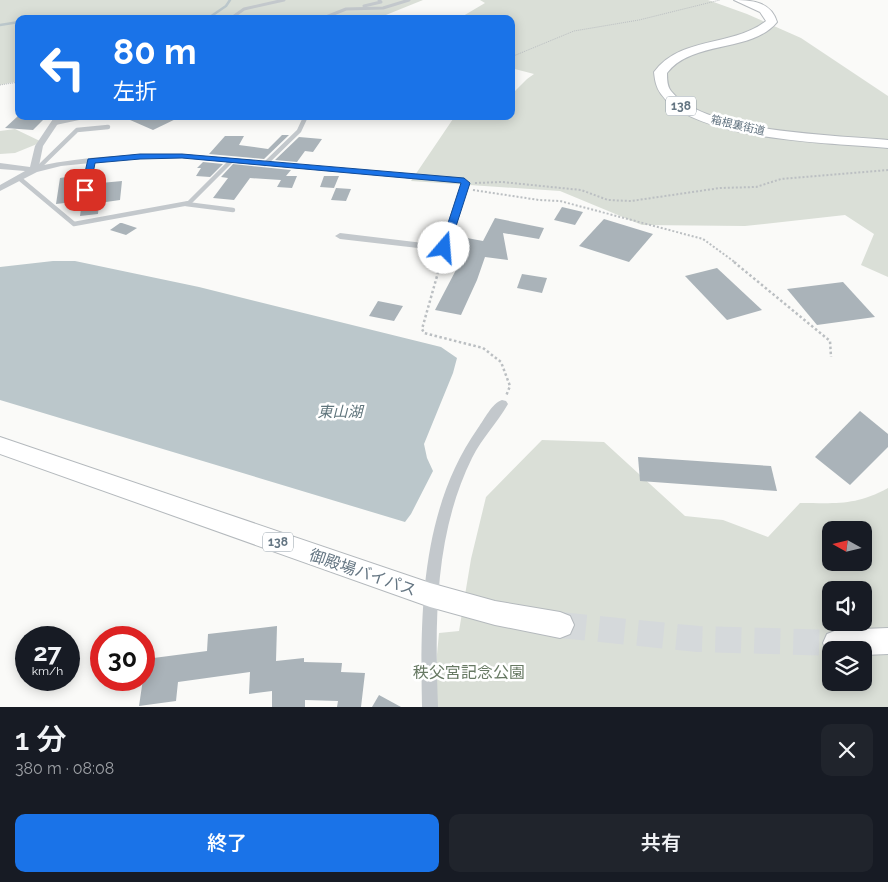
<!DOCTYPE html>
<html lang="ja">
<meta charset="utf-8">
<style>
body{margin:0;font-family:Raleway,"Noto Sans JP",sans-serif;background:#20242c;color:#f1f3f6;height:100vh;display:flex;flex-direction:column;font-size:19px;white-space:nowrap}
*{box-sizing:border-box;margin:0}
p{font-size:16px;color:#9ea1a6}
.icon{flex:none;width:28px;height:28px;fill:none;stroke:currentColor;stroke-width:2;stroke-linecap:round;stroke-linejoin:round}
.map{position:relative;height:707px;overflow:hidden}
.side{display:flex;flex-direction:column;background:#171b24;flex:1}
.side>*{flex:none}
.hud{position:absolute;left:15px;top:15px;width:500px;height:105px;border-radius:10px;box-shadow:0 2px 12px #0003;background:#1a73e8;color:#fff;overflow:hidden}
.needle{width:32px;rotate:278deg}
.controls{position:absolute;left:822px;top:521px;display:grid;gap:10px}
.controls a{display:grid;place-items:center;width:50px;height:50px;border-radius:10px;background:#171b24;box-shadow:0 2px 12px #0003;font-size:25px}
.speed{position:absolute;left:15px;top:626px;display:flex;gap:10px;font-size:25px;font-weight:700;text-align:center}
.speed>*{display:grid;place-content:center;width:65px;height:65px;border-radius:50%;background:#171b24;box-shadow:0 2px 12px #0003;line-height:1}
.speed small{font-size:12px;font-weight:400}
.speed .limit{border:8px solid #d22;background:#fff;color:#111}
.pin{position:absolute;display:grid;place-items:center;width:42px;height:42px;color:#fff;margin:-21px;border-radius:10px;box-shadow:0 2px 8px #0006}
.me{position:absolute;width:55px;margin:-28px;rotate:18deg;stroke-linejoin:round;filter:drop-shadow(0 0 4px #0008)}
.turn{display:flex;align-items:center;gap:18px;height:105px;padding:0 15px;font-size:22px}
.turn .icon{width:65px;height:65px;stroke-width:2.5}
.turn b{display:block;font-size:35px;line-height:42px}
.round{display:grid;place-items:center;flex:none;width:52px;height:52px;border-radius:10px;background:#20242c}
.summary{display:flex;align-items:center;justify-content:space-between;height:85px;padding:0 15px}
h1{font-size:30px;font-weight:600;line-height:38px}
.action{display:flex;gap:10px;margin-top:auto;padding:10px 15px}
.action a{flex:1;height:58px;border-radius:10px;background:#1a73e8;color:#fff;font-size:20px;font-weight:600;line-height:58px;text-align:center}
.action a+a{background:#20242c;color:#f1f3f6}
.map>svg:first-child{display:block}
</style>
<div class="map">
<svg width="888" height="707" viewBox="0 0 888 707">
<rect width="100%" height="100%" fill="#fafaf8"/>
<g fill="#dadfd7" fill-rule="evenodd">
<polygon points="0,0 423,0 376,19 237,19 245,15 233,19 19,19 19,81 0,85"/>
<polygon points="480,0 708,0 747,14 801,38 888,96 888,277 861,265 874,234 845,215 745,226 642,225 560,191 411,181 455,116 511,116 511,95 527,79 534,74 511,68 511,19 458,19 485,3"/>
<polygon points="15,129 42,142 15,153 0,154 0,131"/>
<path d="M 542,440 L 604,442 L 685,516 L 723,520 L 768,537 L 800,503 C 836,503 855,506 888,488 L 888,707 L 435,707 L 434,686 L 439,633 L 459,631 L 471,559 L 486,497 ZM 831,530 L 864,530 L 864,562 L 831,562 ZM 831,590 L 864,590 L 864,622 L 831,622 ZM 831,650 L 864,650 L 864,682 L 831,682 Z"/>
</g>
<polygon fill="#bbc7cb" points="53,261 75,261 199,287 441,347 457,358 453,373 424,444 427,458 433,471 411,514 405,522 0,400 0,267"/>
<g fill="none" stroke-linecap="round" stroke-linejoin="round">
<g stroke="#bbc7cb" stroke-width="2.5">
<polyline points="207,19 226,6 230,0"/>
<polyline points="0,25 19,22"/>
</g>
</g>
<g fill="#aab3b9">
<polygon points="18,116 47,116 33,130 5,128"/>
<polygon points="121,116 182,116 153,130"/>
<polygon points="282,135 289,135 264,159 209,154 225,136 244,136 239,145 268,149"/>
<polygon points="299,137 322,139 313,152 305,151 297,162 275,160"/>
<polygon points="203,162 223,164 210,177 196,176 201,168 197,168"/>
<polygon points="233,164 291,170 286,176 297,176 292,188 277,187 281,180 250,178 234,200 213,198 228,178 221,177"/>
<polygon points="73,176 71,186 82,185 81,191 85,194 88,192 90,184 122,181 120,200 99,203 98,214 80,216 82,201 56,204 60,178"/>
<polygon points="324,176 339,176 334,188 320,187"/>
<polygon points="336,188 351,189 346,201 331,200"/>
<polygon points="562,207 583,212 575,225 554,220"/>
<polygon points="495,218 544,228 539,239 503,233 508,260 485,257 477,280 461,315 435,310 457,268 455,267 467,238 483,241"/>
<polygon points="604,219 653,234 629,262 579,246"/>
<polygon points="120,223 122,223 137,228 126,235 110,230"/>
<polygon points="717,268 762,310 727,320 685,276"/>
<polygon points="522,274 547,278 542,293 517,288"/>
<polygon points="843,282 875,317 817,325 787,289"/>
<polygon points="378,301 403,306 394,321 369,316"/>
<polygon points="860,411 888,434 888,447 850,485 815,457"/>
<polygon points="638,457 771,466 777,491 640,481"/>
<polygon points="277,626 276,661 304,658 304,662 342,663 341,672 365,673 361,707 337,707 338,701 305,700 305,707 272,707 272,691 249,694 250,672 178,682 176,701 139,706 146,659 207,651 208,634"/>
<polygon points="379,695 401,707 372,707"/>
</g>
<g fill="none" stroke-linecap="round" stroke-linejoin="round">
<polyline stroke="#d5d9db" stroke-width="26" stroke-dasharray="26 13" stroke-linecap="butt" points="560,625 698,639 837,643"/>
<defs>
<g id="highway">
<path d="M 734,0 C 752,0 771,2 777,22 C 752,53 692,40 667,73 C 667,79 667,86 671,91 C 704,133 837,135 888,140 L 888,148 C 834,143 694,141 661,94 C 656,87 655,81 654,72 C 680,36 733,47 766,21 L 760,12 Z"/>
<polygon points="0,437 430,583 495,601 560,612 570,616 574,625 570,634 560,638 495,625 430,607 0,454"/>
<polygon points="888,628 888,654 864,655 864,650 831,650 831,654 827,652 823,643 827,634 837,630"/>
</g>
</defs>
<use href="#highway" stroke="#b4b9bd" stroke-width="2"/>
<g stroke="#bbbfc2" stroke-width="1" stroke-dasharray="1 1" stroke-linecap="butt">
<polyline points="511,57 574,31 639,20 720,0"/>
<polyline points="0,85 19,82"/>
</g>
<g stroke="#bbbfc2" stroke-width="2" stroke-dasharray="2 2" stroke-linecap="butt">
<polyline points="475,183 502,182 581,190 608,200 631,201 720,188 756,187 781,179 888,170"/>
<polyline points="473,190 539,200 560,201 703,239 736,263"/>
<polyline points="440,263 442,257"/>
</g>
<g stroke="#bbbfc2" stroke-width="2.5" stroke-dasharray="2.5 2.5" stroke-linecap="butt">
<polyline points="441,262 422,329 424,333 483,348 501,362 510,386 506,396"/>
<polyline points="734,262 830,341 831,357"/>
</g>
<g stroke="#c3c8cc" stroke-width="3">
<polyline points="364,6 381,2 379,0"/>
<polyline points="230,19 244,9 284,0"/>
<polyline points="321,19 346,9 383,8 409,0"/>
</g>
<g stroke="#c3c8cc" stroke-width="4.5">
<polyline points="54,123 87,116"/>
<polyline points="265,164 299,131 306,116"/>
<polyline points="37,169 77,130 108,127"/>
<polyline points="19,178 74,224 189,203 231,161"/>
<polyline points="85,190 91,161"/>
<polyline points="186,204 233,210"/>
</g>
<g fill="#c3c8cc" fill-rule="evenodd">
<path d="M 55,116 L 63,116 L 43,146 L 39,166 C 86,156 134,154 182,154 L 463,178 L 470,183 L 449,248 L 444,251 L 340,239 L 335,236 L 340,233 L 440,245 L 461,183 L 182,158 L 140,158 L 61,166 L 37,172 L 0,191 L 0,185 L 25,171 L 0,169 L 0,163 L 30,167 L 35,146 Z"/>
<path d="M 502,400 L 506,401 L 508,404 C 497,423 482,438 472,458 C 434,535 435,623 438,707 L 422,707 C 420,612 421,509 478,428 C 484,420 492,403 502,400 Z"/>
</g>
<use href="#highway" fill="#fff" fill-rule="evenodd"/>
</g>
<polygon fill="#1a73e8" stroke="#114b97" points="140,154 182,154 464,178 470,183 449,248 444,251 440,248 461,183 182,158 140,159 95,163 90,190 85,192 81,190 88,159"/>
<g text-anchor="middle" stroke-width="5" stroke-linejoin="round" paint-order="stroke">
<g font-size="11" fill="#657683" stroke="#fff">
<text transform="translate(738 125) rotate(13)" y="4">箱根裏街道</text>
</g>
<g fill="#fff" stroke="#939fa8" stroke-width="1">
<rect x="666" y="96.5" width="30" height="19" rx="4"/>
<rect x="263" y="532.5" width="30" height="19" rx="4"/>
</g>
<g font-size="12" font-weight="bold" fill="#657683">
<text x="681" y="110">138</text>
<text x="278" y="546">138</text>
</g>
<g font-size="15" font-style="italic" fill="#60757c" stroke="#fff">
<text x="340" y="417">東山湖</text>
</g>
<g font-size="16" fill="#657683" stroke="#fff">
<text transform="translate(363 572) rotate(19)" y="6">御殿場バイパス</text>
</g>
<g font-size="16" fill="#687a64" stroke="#fff">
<text x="469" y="678">秩父宮記念公園</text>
</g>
</g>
</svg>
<div class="controls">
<a><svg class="needle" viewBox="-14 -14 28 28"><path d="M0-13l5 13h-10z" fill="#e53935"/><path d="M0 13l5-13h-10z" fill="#9ea1a6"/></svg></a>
<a><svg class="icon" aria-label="sound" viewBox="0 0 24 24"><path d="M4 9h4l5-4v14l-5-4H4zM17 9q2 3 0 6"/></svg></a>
<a><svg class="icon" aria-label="layers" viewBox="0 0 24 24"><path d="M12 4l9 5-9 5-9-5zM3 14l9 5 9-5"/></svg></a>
</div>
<div class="speed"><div>27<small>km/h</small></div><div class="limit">30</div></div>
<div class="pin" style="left:85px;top:190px;background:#d93025"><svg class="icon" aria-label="arrive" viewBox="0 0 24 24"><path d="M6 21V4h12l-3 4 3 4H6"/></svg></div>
<svg class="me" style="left:444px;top:248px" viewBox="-20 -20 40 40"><circle r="19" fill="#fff"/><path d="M0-13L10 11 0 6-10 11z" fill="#1a73e8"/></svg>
<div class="hud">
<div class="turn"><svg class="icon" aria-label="left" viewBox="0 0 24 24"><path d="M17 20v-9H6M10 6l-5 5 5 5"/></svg><div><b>80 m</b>左折</div></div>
</div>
</div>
<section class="side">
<div class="summary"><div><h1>1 分</h1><p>380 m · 08:08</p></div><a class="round"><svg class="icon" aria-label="close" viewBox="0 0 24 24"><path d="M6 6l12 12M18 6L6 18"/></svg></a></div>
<div class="action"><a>終了</a><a>共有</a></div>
</section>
